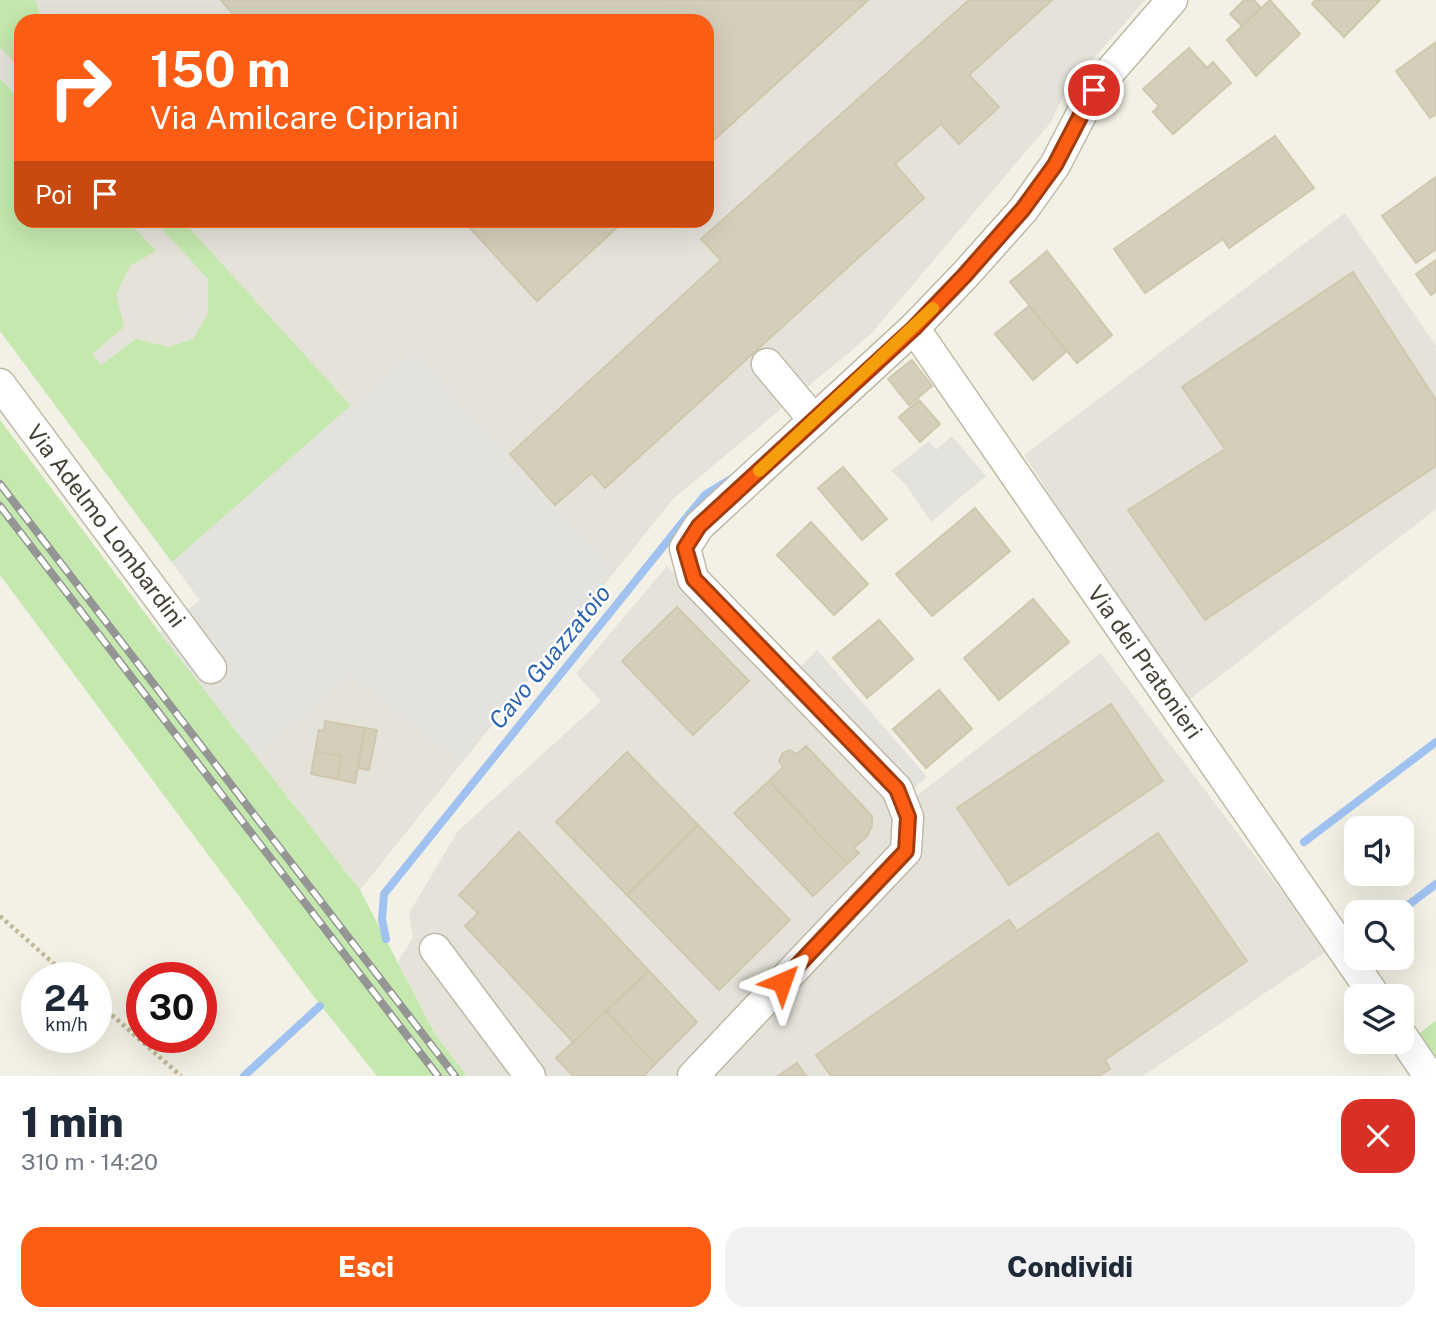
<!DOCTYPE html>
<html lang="it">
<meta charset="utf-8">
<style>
body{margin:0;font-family:"Public Sans",sans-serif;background:#f2f2f3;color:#1f2937;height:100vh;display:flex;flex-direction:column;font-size:26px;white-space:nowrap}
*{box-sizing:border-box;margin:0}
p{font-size:23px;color:#747a83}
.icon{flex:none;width:38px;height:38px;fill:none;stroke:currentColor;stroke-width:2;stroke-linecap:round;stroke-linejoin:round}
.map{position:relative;height:1076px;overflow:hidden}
.panel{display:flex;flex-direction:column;background:#fff;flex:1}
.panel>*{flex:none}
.guide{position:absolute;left:14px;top:14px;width:700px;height:214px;border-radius:21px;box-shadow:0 7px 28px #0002;background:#fb5d14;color:#fff;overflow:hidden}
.tools{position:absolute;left:1344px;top:816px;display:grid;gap:14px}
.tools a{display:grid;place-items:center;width:70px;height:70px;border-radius:14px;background:#fff;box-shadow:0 7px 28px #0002;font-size:35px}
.speed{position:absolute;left:21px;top:962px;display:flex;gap:14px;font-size:35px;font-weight:700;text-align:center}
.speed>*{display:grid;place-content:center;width:91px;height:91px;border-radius:50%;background:#fff;box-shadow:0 7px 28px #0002;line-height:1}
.speed small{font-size:18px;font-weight:400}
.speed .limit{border:10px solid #d22;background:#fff;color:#111}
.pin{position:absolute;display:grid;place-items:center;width:60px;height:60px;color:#fff;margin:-30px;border:4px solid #fff;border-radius:50%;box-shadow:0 2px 7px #0007}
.me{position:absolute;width:77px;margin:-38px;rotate:43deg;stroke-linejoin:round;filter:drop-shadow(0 0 5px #0008)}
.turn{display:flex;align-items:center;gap:24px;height:147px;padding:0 21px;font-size:32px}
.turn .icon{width:91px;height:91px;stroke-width:2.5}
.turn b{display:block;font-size:49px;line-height:60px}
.then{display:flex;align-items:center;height:66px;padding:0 21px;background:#0003;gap:14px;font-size:26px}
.round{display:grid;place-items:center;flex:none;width:74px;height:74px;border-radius:21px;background:#f2f2f3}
.summary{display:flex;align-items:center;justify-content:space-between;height:119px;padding:0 21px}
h1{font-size:42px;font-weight:800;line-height:52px}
.cta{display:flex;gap:14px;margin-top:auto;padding:14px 21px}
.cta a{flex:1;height:80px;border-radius:21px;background:#fb5d14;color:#fff;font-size:28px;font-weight:800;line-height:80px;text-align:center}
.cta a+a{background:#f2f2f3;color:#1f2937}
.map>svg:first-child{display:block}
</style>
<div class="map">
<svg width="1436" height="1076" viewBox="0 0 1436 1076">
<rect width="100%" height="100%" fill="#f3f1e5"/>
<g fill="#e5e2da" fill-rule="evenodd">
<path d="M 0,0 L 1145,0 L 1066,90 L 1051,122 L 871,334 L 673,499 L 360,890 L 160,633 L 200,600 L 0,331 ZM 21,21 L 707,21 L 707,220 L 21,220 Z"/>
<polygon points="1345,213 1436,346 1436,509 1185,703 1024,455"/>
<polygon points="667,566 898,810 1101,653 1327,951 1143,1076 467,1076 435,1034 398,962 413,937 409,913 458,831 601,701 576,674"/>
</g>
<g fill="#c4e8ad">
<polygon points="0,0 35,0 42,21 21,21 21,70 0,47"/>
<polygon points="0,78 21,102 21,220 128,221 156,251 130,266 116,294 124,327 92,354 101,365 136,339 169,347 193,339 208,314 208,279 155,221 183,221 351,406 172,562 0,331"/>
<polygon points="0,420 160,633 360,890 435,1034 467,1076 377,1076 311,993 0,575"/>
<polygon points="1436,1020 1436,1072 1413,1039"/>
</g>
<g fill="#e3e2dd">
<polygon points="414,350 615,571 460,765 350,678 258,758 160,633 200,600 172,562"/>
<polygon points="952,436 986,476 931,522 906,485 891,471 929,441 936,450"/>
<polygon points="817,650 927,777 910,792 800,667"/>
</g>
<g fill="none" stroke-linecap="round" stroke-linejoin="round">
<g stroke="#a0c2f0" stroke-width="8">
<polyline points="1304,842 1436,742"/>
<polyline points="1399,912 1436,884"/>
<polyline points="386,939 382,919 384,894 682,523 705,495 731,479"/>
<polyline points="244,1076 320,1006"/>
</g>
</g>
<g fill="#d4cfbb" stroke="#cfc8ae" stroke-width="2">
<polygon points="221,0 868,0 707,146 707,21 232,21 236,17"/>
<polygon points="221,0 868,0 707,146 707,21 232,21 236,17"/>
<polygon points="969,0 1052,0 969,75 999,107 959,144 941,124 895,164 924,198 605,488 592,473 555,505 510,454 721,260 701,239"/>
<polygon points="1244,0 1254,0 1261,8 1242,26 1230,14"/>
<polygon points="1270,0 1300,34 1256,76 1227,40"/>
<polygon points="1315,0 1380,0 1344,37 1312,4"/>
<polygon points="1436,42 1436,114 1430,118 1396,71"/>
<polygon points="1189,48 1207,68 1213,62 1231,83 1173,134 1153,112 1159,106 1143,89"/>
<polygon points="1275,136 1314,188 1229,248 1223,239 1145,293 1114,249"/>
<polygon points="1436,177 1436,249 1416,263 1382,216"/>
<polygon points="463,220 625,220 537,301"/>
<polygon points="463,220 625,220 537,301"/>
<polygon points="1047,251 1112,335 1077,363 1010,282"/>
<polygon points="1436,260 1436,291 1431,295 1416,274"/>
<polygon points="1353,272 1436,400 1436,466 1205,620 1128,510 1225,449 1182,387"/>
<polygon points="1029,306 1067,351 1033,380 995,334"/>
<polygon points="912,360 932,386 909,405 888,379"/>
<polygon points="919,400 940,424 920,442 899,417"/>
<polygon points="843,467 887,519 862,540 818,488"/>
<polygon points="975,508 1010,551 932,616 896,574"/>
<polygon points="811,522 868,584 834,615 777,555"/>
<polygon points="1033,599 1069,642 999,700 964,658"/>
<polygon points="677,607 749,681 693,735 622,661"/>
<polygon points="879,620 913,659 867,698 833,658"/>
<polygon points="939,690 972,729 926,768 893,729"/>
<polygon points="1111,704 1163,781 1009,885 957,808"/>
<polygon points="325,721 365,728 355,783 337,779 342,756 315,751 319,730 324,731"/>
<polygon points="365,728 377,730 369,770 358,768"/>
<polygon points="806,746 872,816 872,826 867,836 854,848 859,853 847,864 769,781 783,767 779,761 783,753 790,750 797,754"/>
<polygon points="315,751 342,756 337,779 311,774"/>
<polygon points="627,752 698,825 627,895 556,822"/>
<polygon points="769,781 847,864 813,896 734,813"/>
<polygon points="698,825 790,920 719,990 627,895"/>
<polygon points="519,832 649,971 573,1042 465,926 478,913 459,895"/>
<polygon points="1158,833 1247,961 1105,1060 1110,1069 1099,1076 831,1076 816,1055 1009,920 1017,931"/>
<polygon points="649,971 697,1022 655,1064 606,1011"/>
<polygon points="606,1011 655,1064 644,1076 573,1076 556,1058"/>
<polygon points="797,1063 806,1076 778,1076"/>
</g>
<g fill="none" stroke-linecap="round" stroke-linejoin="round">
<defs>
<g id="minor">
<polyline points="914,328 1375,996"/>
<polyline points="767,364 814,420"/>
<polyline points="0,384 211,668"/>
<polyline points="435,949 530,1076"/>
<polyline points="1402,1036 1429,1076"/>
<polyline points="693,1076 906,851 908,817 897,789 693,579 685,548 699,526 914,328 964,276 1023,210 1055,165 1094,90 1172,0"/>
</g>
</defs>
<use href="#minor" stroke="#bebaa8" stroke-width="33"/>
<g stroke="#c0b999" stroke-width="4.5" stroke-dasharray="3.5 3.5" stroke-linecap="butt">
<polyline points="0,916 70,978"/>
<polyline points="96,1001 181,1076"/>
</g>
<use href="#minor" stroke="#fff" stroke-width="30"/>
<defs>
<g id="rail">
<polyline points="0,484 455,1076"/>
<polyline points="0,506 438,1076"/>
</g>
</defs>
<use href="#rail" stroke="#959595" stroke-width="8"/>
<use href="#rail" stroke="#fff" stroke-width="5" stroke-dasharray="16" stroke-linecap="butt"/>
</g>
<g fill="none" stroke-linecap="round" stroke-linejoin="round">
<defs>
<polyline id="route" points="782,982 906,851 908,817 897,789 694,579 685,548 699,526 914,328 964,276 1023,209 1055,165 1094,90"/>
</defs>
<use href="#route" stroke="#a33c0d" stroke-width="18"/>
<use href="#route" stroke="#fb5d14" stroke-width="12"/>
<polyline stroke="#f59e0b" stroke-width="12" points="759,471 933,308"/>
</g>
<g text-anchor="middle" stroke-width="5" stroke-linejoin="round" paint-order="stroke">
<g font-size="23" fill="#454235" stroke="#fff">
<text transform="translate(106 526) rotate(53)" y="8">Via Adelmo Lombardini</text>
<text transform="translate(1145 662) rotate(55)" y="8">Via dei Pratonieri</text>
</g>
<g font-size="24" font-style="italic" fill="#2d64b2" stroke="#fff">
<text transform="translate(550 657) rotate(-51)" y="8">Cavo Guazzatoio</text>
</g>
</g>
</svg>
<div class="tools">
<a><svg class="icon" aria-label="sound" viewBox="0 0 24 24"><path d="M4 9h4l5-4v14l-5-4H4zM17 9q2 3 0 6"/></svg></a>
<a><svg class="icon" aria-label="search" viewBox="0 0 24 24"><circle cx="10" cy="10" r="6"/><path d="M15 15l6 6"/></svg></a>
<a><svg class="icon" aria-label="layers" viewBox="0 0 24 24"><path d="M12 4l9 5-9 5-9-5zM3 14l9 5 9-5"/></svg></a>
</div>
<div class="speed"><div>24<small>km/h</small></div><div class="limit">30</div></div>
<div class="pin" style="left:1094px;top:90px;background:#d93025"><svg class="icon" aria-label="arrive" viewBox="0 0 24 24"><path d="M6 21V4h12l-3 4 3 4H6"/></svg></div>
<svg class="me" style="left:782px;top:982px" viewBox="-20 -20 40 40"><path d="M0-17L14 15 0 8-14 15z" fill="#fb5d14" stroke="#fff" stroke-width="4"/></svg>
<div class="guide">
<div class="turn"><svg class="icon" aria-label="right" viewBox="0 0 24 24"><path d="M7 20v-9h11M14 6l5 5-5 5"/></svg><div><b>150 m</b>Via Amilcare Cipriani</div></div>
<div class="then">Poi<svg class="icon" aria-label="arrive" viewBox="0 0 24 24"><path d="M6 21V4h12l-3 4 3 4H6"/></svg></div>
</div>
</div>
<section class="panel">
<div class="summary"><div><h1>1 min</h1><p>310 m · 14:20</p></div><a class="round" style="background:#d93025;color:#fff"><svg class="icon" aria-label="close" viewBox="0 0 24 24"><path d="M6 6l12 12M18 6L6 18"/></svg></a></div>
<div class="cta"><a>Esci</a><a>Condividi</a></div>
</section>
